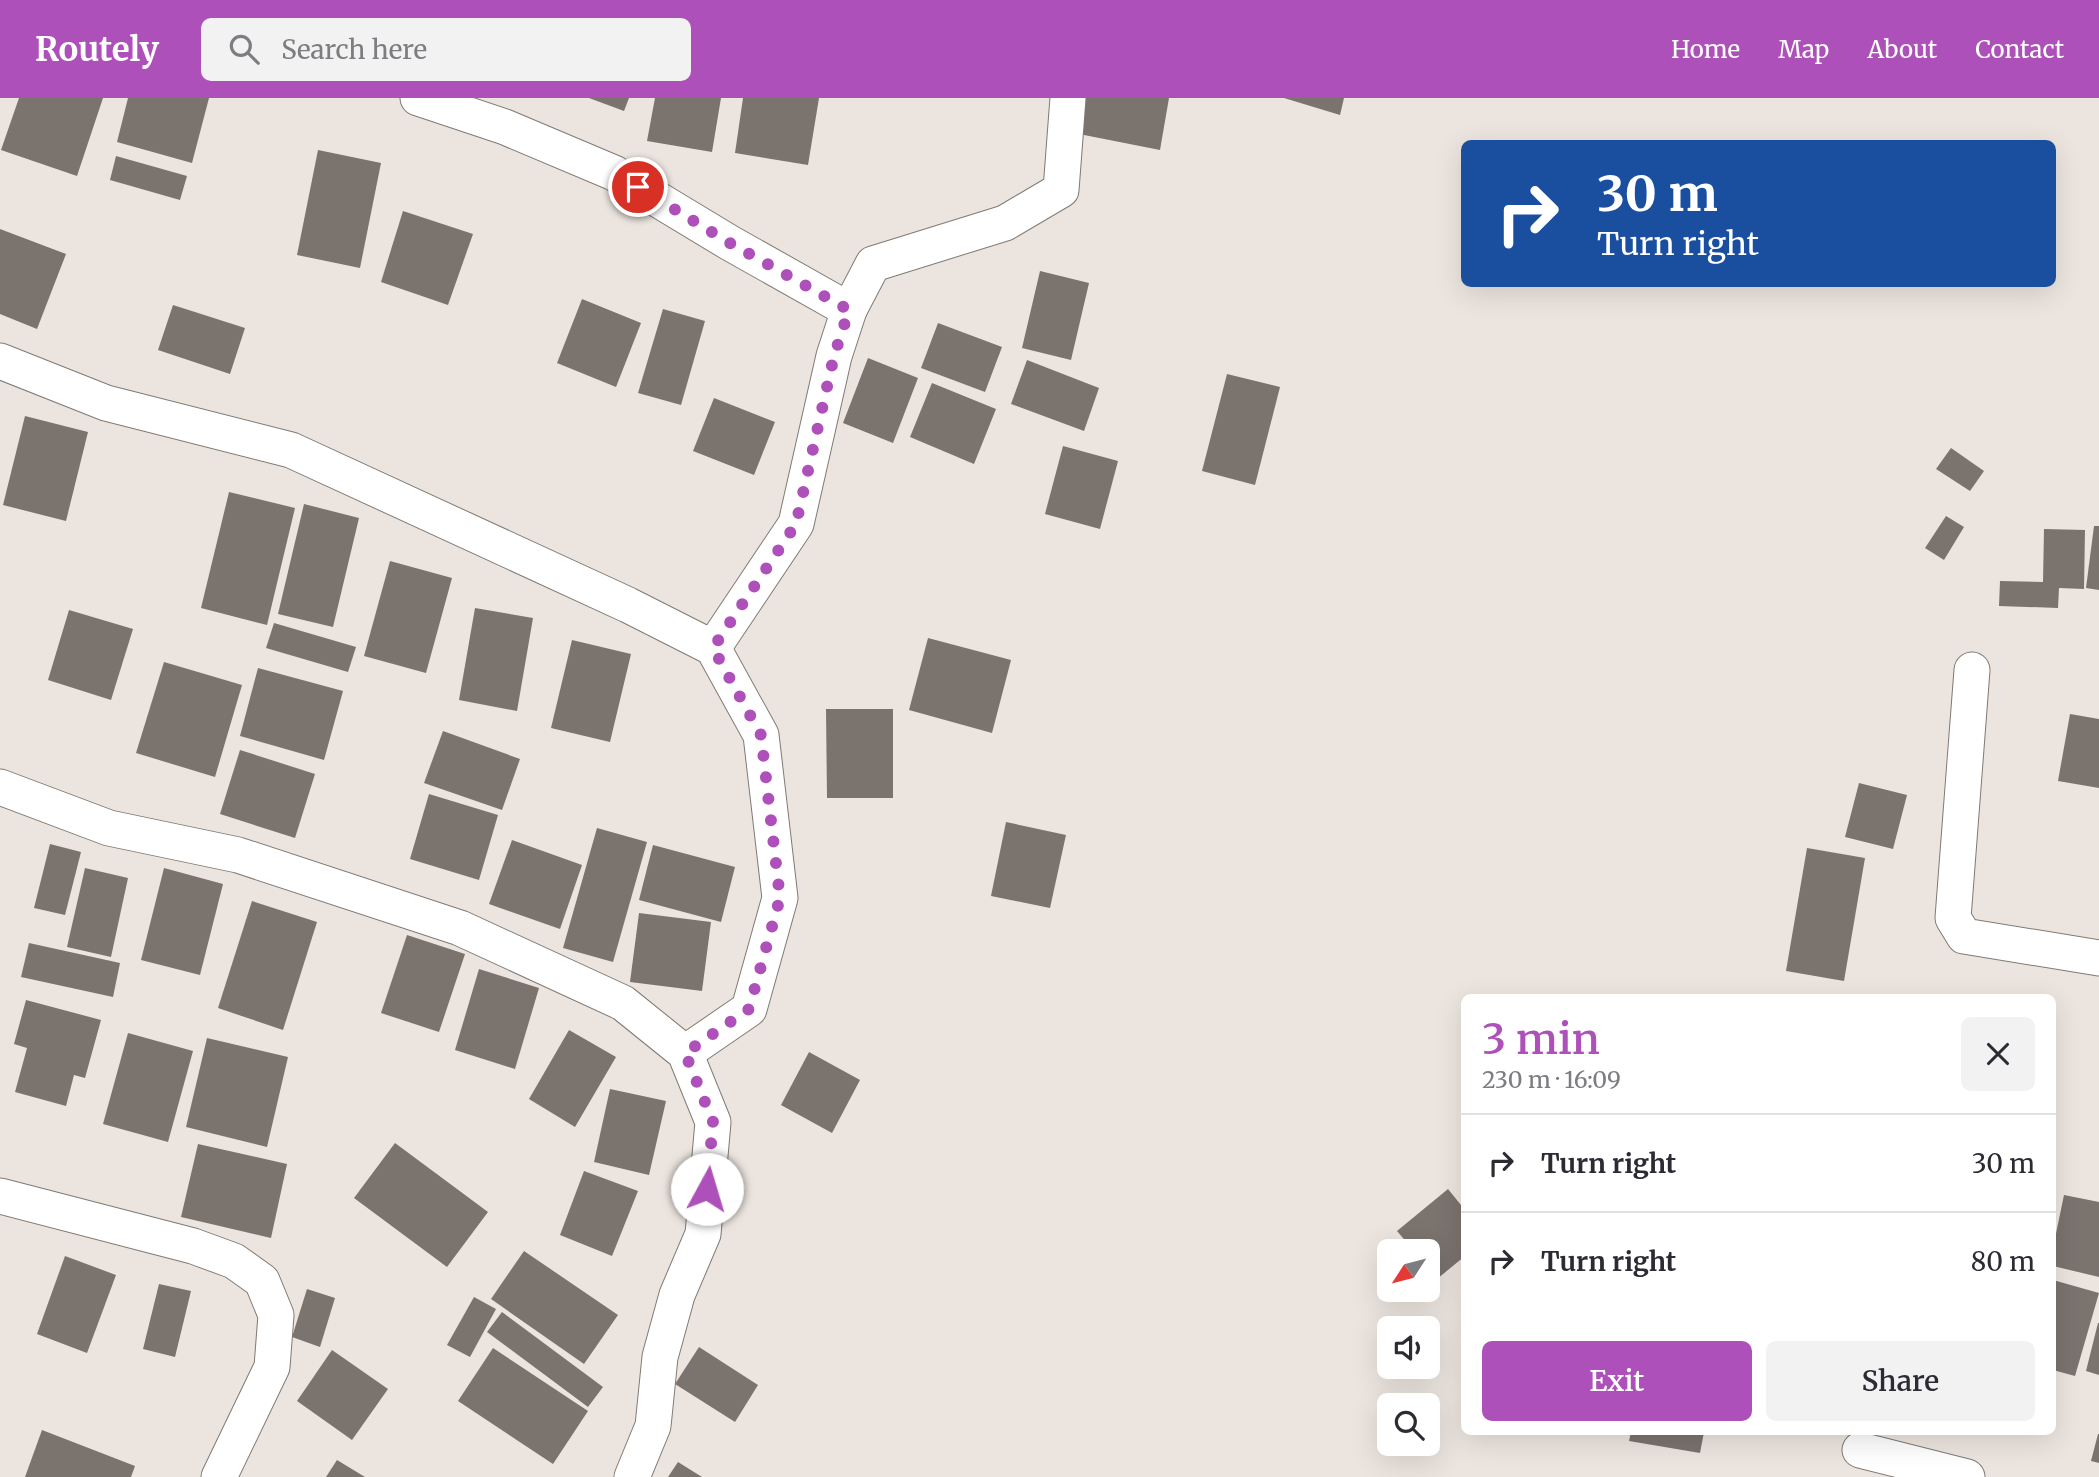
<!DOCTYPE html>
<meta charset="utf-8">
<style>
body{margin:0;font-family:Merriweather,serif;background:#f2f2f3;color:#2b2b33;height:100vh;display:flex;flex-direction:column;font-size:26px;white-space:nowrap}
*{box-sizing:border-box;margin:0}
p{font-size:23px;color:#7c7c81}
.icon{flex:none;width:38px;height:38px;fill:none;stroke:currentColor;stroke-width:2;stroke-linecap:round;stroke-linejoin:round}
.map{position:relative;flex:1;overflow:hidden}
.side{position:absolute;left:1461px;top:896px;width:595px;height:441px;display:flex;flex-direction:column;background:#fff;border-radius:10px;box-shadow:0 7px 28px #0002}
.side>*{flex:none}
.banner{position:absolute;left:1461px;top:42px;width:595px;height:147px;border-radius:10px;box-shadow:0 7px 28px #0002;background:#1a4fa0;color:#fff;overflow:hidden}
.needle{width:46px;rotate:234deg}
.buttons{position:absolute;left:1377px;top:1141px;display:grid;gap:14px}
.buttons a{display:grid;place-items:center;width:63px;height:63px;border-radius:10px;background:#fff;box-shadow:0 7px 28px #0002;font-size:35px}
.pin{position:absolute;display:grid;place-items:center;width:60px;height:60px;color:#fff;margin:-30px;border:4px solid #fff;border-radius:50%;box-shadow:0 2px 7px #0007}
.me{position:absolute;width:77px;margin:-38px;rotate:6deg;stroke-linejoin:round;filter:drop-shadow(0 0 5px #0008)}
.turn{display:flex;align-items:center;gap:24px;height:147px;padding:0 21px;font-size:32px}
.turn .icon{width:91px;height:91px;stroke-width:2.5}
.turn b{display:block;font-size:49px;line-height:60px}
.round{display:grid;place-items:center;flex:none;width:74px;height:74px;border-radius:10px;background:#f2f2f3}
.overview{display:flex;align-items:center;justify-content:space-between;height:119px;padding:0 21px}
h1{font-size:42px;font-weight:600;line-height:52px;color:#ae50b9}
.button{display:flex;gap:14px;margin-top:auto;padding:14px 21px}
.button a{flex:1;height:80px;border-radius:10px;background:#ae50b9;color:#fff;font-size:28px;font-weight:600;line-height:80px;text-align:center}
.button a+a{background:#f2f2f3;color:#2b2b33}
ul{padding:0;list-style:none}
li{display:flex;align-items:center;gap:21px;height:98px;padding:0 21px;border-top:2px solid #e1e1e2}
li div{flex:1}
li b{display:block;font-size:26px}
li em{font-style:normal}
header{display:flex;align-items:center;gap:42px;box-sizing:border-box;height:98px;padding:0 35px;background:#ae50b9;color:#fff}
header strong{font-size:33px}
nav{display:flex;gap:38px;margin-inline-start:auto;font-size:24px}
.search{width:490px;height:63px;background:#f2f2f3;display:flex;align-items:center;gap:18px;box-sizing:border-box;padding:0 24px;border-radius:10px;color:#7c7c81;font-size:26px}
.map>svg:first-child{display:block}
</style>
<header>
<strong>Routely</strong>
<div class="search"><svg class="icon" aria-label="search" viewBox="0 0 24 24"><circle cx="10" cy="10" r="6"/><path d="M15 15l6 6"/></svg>Search here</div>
<nav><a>Home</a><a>Map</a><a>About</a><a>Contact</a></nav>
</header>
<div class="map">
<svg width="2099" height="1379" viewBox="0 0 2099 1379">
<rect width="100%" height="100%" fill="#ece5df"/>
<g fill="#7a736e">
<polygon points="19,0 103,0 77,78 1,52"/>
<polygon points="128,0 209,0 192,65 117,44"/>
<polygon points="589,0 629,0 624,13"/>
<polygon points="655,0 721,0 712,54 647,43"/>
<polygon points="743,0 819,0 808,67 735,55"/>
<polygon points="1086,0 1169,0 1160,52 1079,36"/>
<polygon points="1284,0 1344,0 1340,17"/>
<polygon points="318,52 381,65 360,170 297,157"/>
<polygon points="116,58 187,78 180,102 110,82"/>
<polygon points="403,113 473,136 448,207 381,184"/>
<polygon points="0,131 66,156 37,231 0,216"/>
<polygon points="1040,173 1089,185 1071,262 1022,250"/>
<polygon points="582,201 641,225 616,289 557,265"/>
<polygon points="173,207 245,230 230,276 158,252"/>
<polygon points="663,211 705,223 681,307 638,295"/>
<polygon points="938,225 1002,249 985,294 921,270"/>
<polygon points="868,260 918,280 893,345 843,325"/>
<polygon points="1027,262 1099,290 1084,333 1011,306"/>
<polygon points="1227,276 1280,289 1255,387 1202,373"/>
<polygon points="932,285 996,311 974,366 910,339"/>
<polygon points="714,300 775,324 754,377 693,353"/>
<polygon points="25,318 88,334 66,423 3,407"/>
<polygon points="1063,348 1118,363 1100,431 1045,416"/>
<polygon points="1951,350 1984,373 1970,393 1936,371"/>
<polygon points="229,394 295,410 267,527 201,510"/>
<polygon points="304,406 359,420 333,529 278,516"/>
<polygon points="1946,418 1964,429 1944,462 1925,450"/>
<polygon points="2094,428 2099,428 2099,492 2086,490"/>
<polygon points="2044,431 2085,432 2084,491 2059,490 2058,510 1999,508 2000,483 2043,484"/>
<polygon points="390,463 452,480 426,575 364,558"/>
<polygon points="475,510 533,520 517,613 459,602"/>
<polygon points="69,512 133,531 111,602 48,582"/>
<polygon points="274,525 356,549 348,574 266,550"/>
<polygon points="928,540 1011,562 992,635 909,612"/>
<polygon points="572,542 631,556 610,644 551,630"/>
<polygon points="164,564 242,587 215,679 136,655"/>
<polygon points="258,570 343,593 324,662 240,638"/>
<polygon points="826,611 893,611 893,700 827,700"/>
<polygon points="2070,616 2099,621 2099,690 2058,683"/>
<polygon points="443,633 520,661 502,712 424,685"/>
<polygon points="240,652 315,676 295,740 220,716"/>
<polygon points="1859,685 1907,697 1893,751 1845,739"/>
<polygon points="429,696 498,717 479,782 410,761"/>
<polygon points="1006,724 1066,737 1050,810 991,798"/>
<polygon points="597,730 647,744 613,864 563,850"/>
<polygon points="512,742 582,767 560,831 489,806"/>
<polygon points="50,746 81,754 65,817 34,810"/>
<polygon points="653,747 735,769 721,824 639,802"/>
<polygon points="1807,750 1865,760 1844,883 1786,873"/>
<polygon points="85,770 128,780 111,859 67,849"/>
<polygon points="164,770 223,786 200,877 141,862"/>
<polygon points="252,803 317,824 283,932 218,910"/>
<polygon points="639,815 711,824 702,893 630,884"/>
<polygon points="407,837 465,856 439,934 381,915"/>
<polygon points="29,845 120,865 113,899 21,879"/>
<polygon points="479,871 539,890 515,971 455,952"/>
<polygon points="26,902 101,922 85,980 74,977 66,1008 15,994 27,950 14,946"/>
<polygon points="569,932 616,959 575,1029 529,1001"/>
<polygon points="128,935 193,953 168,1044 103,1026"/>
<polygon points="207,940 288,959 267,1049 186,1029"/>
<polygon points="809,954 860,982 832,1035 781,1007"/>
<polygon points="610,991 666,1003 649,1077 594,1064"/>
<polygon points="395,1045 488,1114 447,1169 354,1100"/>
<polygon points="198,1046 287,1066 271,1140 181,1119"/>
<polygon points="584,1073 638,1093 612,1158 560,1137"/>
<polygon points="1448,1091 1465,1112 1465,1158 1437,1181 1428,1170 1428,1153 1414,1153 1397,1133"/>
<polygon points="2064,1097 2099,1104 2099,1179 2053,1168 2053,1150"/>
<polygon points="524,1153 618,1217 584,1266 491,1201"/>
<polygon points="65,1158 116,1177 87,1255 37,1236"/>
<polygon points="2053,1182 2099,1195 2075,1278 2053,1272"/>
<polygon points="159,1186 191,1193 175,1259 143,1251"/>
<polygon points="307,1191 335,1200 320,1249 292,1239"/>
<polygon points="474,1199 496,1211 470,1259 447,1247"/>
<polygon points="502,1214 603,1289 588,1309 487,1234"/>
<polygon points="2098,1225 2099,1225 2099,1277 2086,1273"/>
<polygon points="699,1249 758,1287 735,1324 675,1286"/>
<polygon points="493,1250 588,1313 553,1366 458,1303"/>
<polygon points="332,1252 388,1291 352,1342 297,1303"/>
<polygon points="42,1332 135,1368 131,1379 25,1379"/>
<polygon points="1631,1334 1704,1334 1700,1355 1629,1343"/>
<polygon points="2098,1336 2099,1336 2099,1365 2091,1363"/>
<polygon points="337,1362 365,1379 326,1379"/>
<polygon points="678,1364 702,1379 668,1379"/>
</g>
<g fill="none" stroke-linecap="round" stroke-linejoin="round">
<defs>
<g id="minor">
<polyline points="418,0 505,29 614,75 730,145 849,212 873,166 1005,125 1061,92 1068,0"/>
<polyline points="0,263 106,305 291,352 628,507 713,550 761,637 780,800 749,911 685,955"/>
<polyline points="713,550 796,426 834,258 849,212"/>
<polyline points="1972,572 1953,820 1964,838 2099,860"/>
<polyline points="0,689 109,730 238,757 460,830 623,905 685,955 713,1024 703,1136 677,1197 660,1259 653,1328 632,1379"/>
<polyline points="0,1098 193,1148 234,1163 262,1183 276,1217 272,1269 219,1379"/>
<polyline points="1860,1352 1967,1379"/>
</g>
</defs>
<use href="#minor" stroke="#807a74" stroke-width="37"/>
<use href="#minor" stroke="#fff" stroke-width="35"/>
</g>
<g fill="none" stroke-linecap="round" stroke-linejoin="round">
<polyline stroke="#ae50b9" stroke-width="12" stroke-dasharray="0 21.6" points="638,89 730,145 849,212 834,258 796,426 713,550 761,637 780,800 749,911 685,955 713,1024 707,1091"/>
</g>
</svg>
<div class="buttons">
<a><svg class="needle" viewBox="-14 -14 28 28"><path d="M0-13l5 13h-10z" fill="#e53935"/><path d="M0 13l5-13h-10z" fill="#7c7c81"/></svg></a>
<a><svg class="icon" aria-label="sound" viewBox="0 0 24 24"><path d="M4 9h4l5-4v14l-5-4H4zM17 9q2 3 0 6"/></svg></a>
<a><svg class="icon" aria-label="search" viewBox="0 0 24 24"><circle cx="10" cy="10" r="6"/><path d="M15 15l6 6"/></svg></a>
</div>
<div class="pin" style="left:638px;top:89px;background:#d93025"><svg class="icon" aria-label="arrive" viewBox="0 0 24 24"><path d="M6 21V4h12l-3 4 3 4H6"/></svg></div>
<svg class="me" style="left:707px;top:1091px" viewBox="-20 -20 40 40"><circle r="19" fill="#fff"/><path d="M0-13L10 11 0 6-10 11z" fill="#ae50b9"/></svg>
<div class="banner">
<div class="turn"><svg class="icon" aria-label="right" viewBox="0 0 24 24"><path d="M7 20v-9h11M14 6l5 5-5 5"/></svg><div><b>30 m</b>Turn right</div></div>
</div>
<section class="side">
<div class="overview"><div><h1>3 min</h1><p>230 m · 16:09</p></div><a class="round"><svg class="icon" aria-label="close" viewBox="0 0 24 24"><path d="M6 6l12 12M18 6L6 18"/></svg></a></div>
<ul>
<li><svg class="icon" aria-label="right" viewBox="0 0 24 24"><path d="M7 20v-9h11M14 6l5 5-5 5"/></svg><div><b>Turn right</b></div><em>30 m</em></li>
<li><svg class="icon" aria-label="right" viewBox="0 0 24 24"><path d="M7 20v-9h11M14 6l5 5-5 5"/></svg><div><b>Turn right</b></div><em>80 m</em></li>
</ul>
<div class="button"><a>Exit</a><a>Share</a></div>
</section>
</div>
